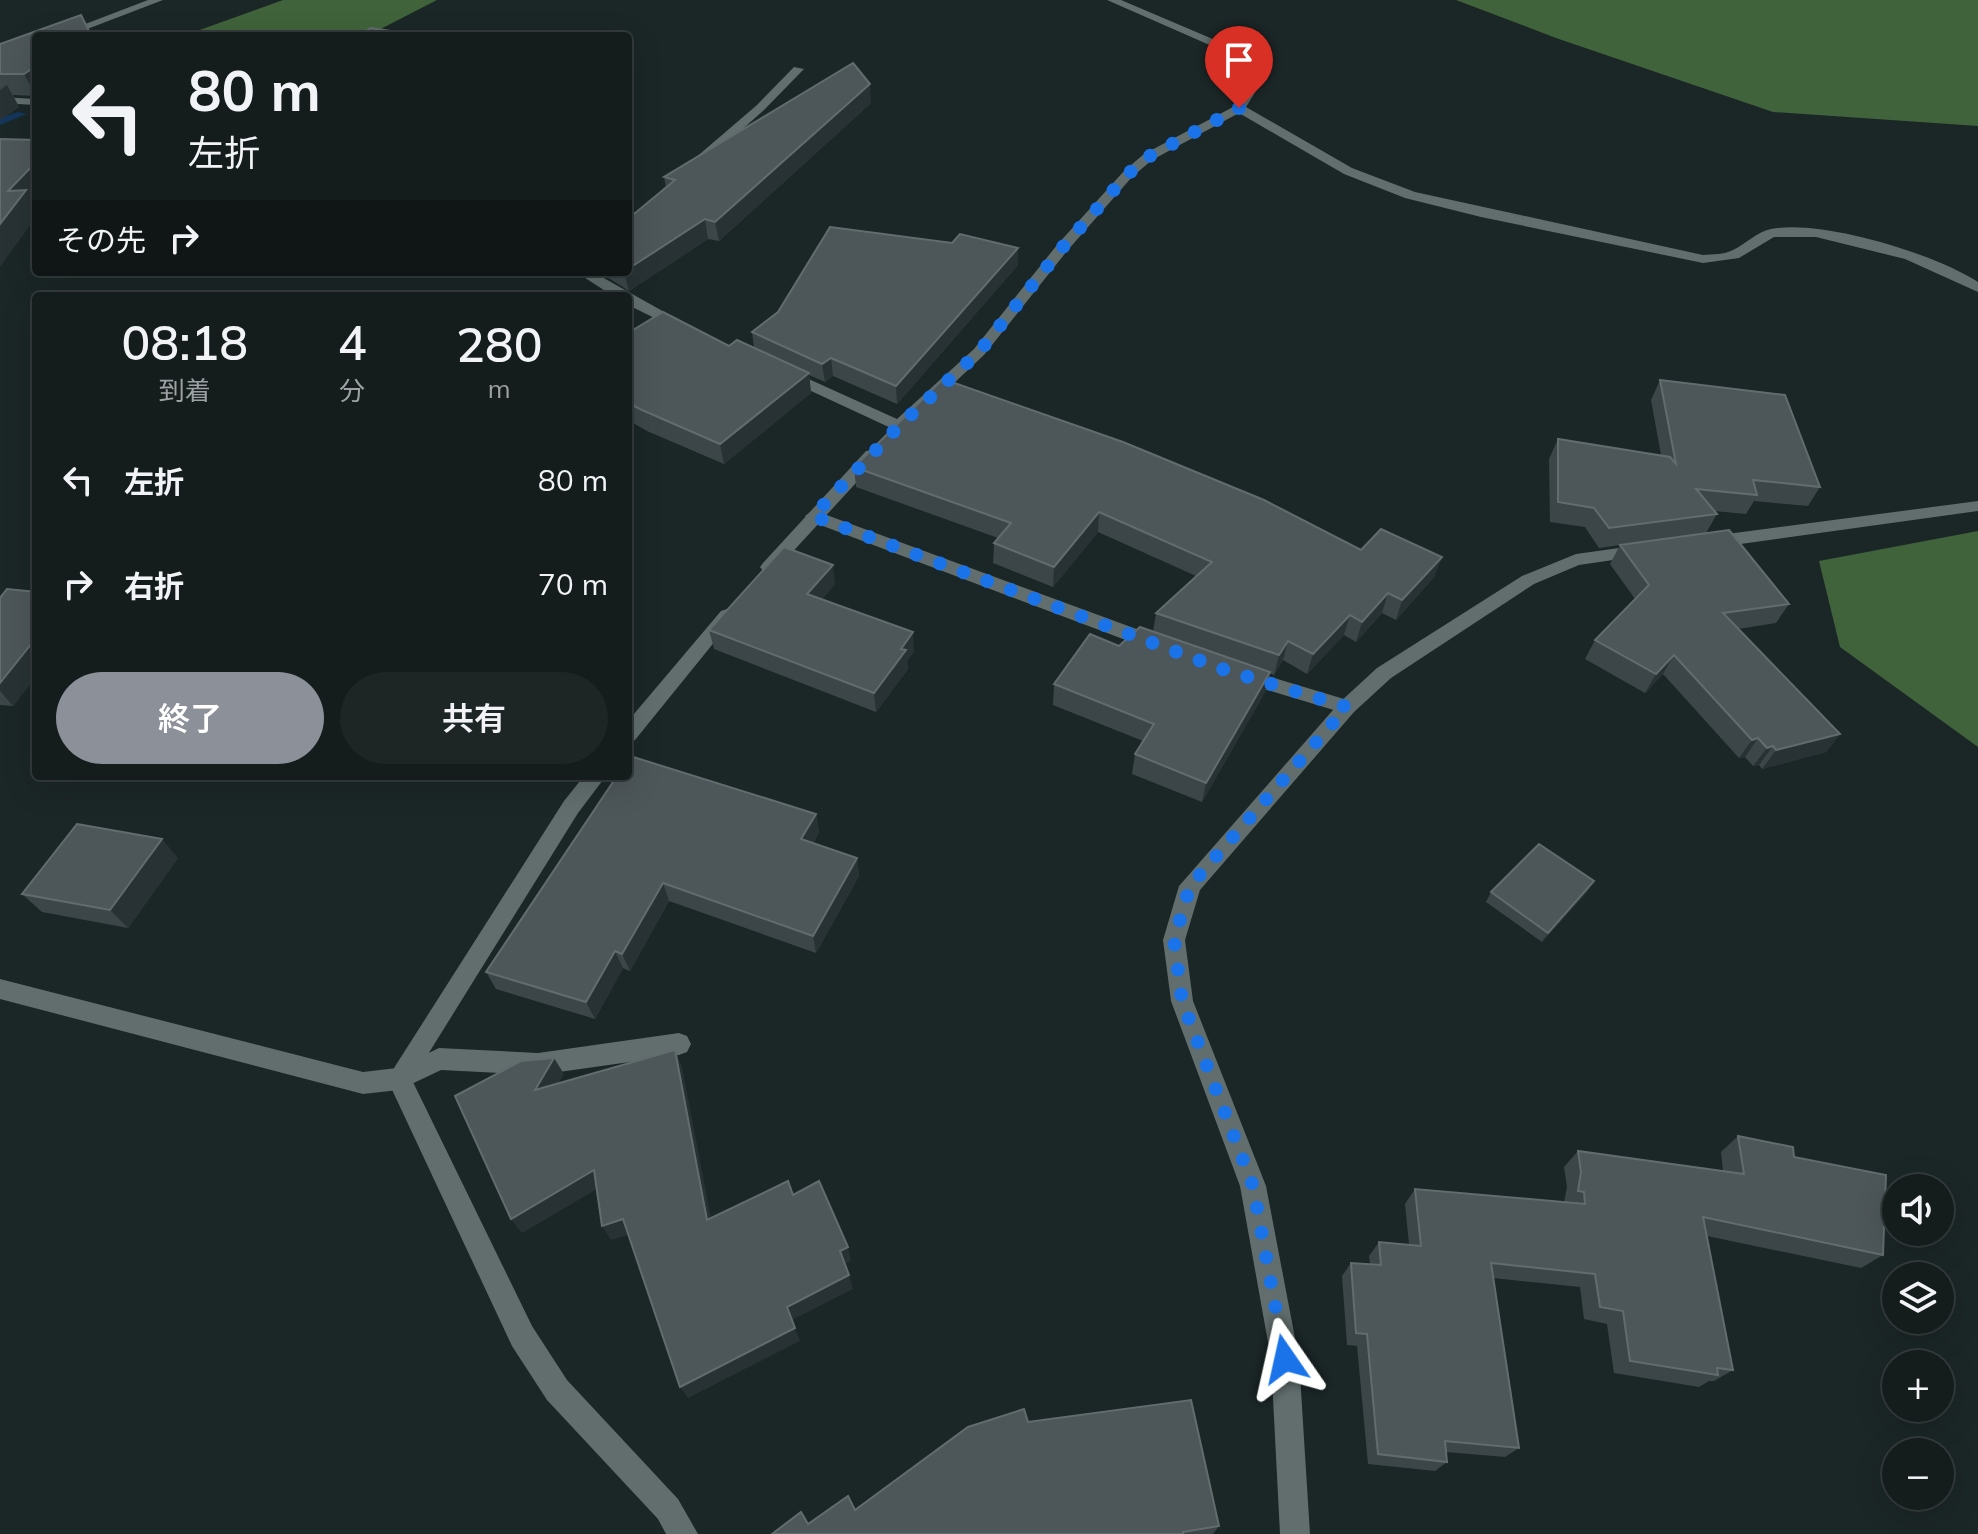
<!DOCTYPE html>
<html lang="ja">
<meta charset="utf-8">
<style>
body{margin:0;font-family:Mulish,"Noto Sans JP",sans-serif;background:#1d2525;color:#f1f3f6;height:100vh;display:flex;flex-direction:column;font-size:30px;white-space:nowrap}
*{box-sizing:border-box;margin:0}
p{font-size:26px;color:#9da1a3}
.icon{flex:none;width:44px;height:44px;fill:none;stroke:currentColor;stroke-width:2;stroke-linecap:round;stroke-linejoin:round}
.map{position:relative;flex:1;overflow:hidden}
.side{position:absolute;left:32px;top:292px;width:600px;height:488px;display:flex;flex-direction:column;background:#141c1c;border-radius:8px;box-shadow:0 8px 32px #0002,0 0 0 2px #333a3b}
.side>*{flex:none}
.top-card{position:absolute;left:32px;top:32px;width:600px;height:244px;border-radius:8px;box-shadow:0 8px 32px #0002,0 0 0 2px #333a3b;background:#141c1c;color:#f1f3f6;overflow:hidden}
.controls{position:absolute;left:1882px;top:1174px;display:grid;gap:16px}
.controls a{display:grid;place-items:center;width:72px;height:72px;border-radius:50%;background:#141c1c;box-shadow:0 8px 32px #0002,0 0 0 2px #333a3b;font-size:40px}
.pin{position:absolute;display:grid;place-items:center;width:68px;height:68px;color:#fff;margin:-82px -34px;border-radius:50% 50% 50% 0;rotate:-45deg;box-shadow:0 0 8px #0007}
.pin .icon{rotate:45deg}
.me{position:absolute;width:88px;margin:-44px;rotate:349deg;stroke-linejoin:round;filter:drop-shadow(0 0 6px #0008)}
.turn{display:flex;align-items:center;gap:28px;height:168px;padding:0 24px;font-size:36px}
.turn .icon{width:104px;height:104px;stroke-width:2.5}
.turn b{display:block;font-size:56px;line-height:68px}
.then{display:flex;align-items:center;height:76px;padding:0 24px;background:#0003;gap:16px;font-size:30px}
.eta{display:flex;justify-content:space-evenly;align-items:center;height:136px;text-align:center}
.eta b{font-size:48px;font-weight:600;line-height:56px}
.cta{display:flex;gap:16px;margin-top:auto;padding:16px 24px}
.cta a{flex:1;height:92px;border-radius:48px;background:#8c9099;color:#fff;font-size:32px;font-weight:600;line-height:92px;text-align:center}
.cta a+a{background:#1d2525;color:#f1f3f6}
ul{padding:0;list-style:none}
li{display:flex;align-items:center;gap:24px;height:104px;padding:0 24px}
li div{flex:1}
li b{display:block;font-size:30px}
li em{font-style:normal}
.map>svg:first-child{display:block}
</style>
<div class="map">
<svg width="1978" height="1534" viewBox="0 0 1978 1534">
<rect width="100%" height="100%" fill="#1b2626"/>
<g fill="#40633b">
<polygon points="283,0 437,0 367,36 183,36"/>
<polygon points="1456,0 1978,0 1978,126 1773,112 1556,38"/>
<polygon points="1978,531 1978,747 1840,647 1819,561"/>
</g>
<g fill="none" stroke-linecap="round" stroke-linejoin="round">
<polygon fill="#13365a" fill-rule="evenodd" points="18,112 27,114 0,125 0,118"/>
<g fill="#616e6d" fill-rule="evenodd">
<path d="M 1107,0 L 1121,0 L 1255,57 L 1264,78 L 1246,107 L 1352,168 L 1415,192 L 1703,255 C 1713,254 1724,255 1733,250 C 1746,244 1756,232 1771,229 C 1822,219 1935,254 1978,282 L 1978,292 L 1905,259 L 1816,237 L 1774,237 L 1739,258 L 1703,263 L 1481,217 L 1405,198 L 1344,174 L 1239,113 L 1152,160 L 1132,177 L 1067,251 L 984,355 L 905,429 L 893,429 L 781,377 L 781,371 L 791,371 L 897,419 L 974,349 L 1057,245 L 1124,171 L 1144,154 L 1235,106 L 1252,78 L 1246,61 Z"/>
<polygon points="794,67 804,69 765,109 702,165 694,165 694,159 757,105"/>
<polygon points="576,272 593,272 691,327 689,330 679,330 628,305 628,296 613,296"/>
<polygon points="813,510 1161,638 1163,643 1154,650 1147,648 807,520 805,516"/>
<polygon points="1241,668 1354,702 1357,707 1347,714 1234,680 1232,675"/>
<polygon points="0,979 363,1072 397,1068 439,1048 538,1053 679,1033 687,1036 691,1044 687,1052 679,1055 538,1075 441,1070 399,1090 363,1094 0,999"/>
</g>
<g fill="#616e6d" fill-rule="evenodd">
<polygon points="0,97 36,99 36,105 0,103"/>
<polygon points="872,450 880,455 878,459 775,571 763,571 760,567 763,563 866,451"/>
<polygon points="1978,501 1978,511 1712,548 1703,542 1712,536"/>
<polygon points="1641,545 1647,547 1650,551 1647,555 1579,565 1534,584 1391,678 1354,712 1200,890 1185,940 1193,1001 1266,1186 1299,1359 1310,1534 1280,1534 1271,1359 1240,1186 1171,1001 1163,940 1179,886 1340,702 1377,668 1522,576 1576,554"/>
<polygon points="727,609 736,615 733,619 635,740 628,742 628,721 721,611"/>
<polygon points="584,776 606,776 578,813 412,1080 532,1326 567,1380 678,1499 698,1534 666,1534 658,1519 547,1400 512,1346 387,1079 564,801"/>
</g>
<polygon fill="#616e6d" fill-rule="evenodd" points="148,0 163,0 69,36 54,36"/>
</g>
<g fill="#3c4649">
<polygon points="81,15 36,96 13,95 19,107 0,120 0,44"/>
<polygon points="871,103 719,241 708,239 629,291 599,272 628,272 666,187 664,177"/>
<polygon points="1018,265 897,404 833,376 825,382 809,375 811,393 724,464 647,431 628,420 628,333 729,346 754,348 752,332"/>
<polygon points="1660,380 1820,487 1808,506 1754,501 1746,514 1714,511 1717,514 1706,533 1789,604 1776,623 1738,629 1840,734 1826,752 1762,769 1759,765 1753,766 1745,757 1739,758 1663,674 1645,693 1585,659 1595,640 1635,599 1610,564 1620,545 1599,548 1585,527 1550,522 1549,459 1558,439 1661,455 1651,400"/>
<polygon points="854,467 1361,550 1442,557 1434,577 1396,620 1382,613 1356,642 1344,635 1307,674 1283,660 1274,675 1269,673 1265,692 1202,802 1132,774 1135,754 1143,741 1053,705 1054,684 1119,646 1153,632 1156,613 1196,576 1098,532 1053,587 993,563 994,543 998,538 856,487"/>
<polygon points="835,584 822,599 914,651 907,661 908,669 876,712 714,649 709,630"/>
<polygon points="36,592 36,676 13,706 0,705 0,598"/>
<polygon points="617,776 816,814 819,832 813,843 857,858 859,876 816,953 669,901 630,971 623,968 595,1019 496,989 486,972"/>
<polygon points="178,858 128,928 42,912 22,894"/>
<polygon points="1588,891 1542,942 1486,902 1491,892"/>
<polygon points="1738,1136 1794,1157 1883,1255 1861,1268 1707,1236 1733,1370 1714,1381 1709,1381 1699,1387 1614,1373 1607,1324 1584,1319 1580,1287 1493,1278 1519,1448 1505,1457 1446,1452 1447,1462 1435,1471 1368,1464 1357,1346 1347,1345 1342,1276 1351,1263 1370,1264 1369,1256 1379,1242 1409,1244 1405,1204 1415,1189 1564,1202 1567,1187 1564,1167 1578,1151 1723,1171 1721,1152"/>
<polygon points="1028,1422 1219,1526 1213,1534 772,1534 855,1510"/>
</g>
<g fill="#283234">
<polygon points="36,66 36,96 24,74"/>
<polygon points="870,84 871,103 719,241 715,222"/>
<polygon points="7,85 19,107 0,120 0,90"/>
<polygon points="36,162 36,198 32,202 36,208 36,217 0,267 0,224 8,191"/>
<polygon points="705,219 708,239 629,291 624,272 628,272 628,269"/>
<polygon points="1018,248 1018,265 897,404 896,386"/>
<polygon points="831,358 833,376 825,382 822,364"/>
<polygon points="809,373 811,393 724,464 720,444"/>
<polygon points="1099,512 1098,532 1053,587 1054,567"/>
<polygon points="1442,557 1434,577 1396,620 1402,600"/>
<polygon points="833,565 835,584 810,613 807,594"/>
<polygon points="1388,593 1382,613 1356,642 1362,622"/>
<polygon points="1350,615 1344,635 1307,674 1313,654"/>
<polygon points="913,632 914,651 907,661 908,669 876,712 874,693 901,649"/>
<polygon points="36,638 36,676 13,706 0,691 0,683"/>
<polygon points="1288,641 1283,660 1274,675 1279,655"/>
<polygon points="1674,655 1663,674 1645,693 1656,674"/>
<polygon points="1270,672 1265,692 1202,802 1206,783"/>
<polygon points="1840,734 1826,752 1762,769 1776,750"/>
<polygon points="1758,738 1745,757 1739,758 1752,740"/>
<polygon points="1773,746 1759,765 1753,766 1767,748"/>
<polygon points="816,814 819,832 805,857 801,839"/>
<polygon points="162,839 178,858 128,928 110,910"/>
<polygon points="857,858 859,876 816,953 813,936"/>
<polygon points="1594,881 1588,891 1542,942 1548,933"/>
<polygon points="663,883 669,901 630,971 622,954"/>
<polygon points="615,951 623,968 595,1019 586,1002"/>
<polygon points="675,1050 682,1067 714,1234 707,1220"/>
<polygon points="554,1058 564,1074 546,1106 535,1090"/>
<polygon points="594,1170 604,1185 522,1233 511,1219"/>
<polygon points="623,1219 632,1234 611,1240 602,1226"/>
<polygon points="848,1247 851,1261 843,1265 840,1251"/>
<polygon points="849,1275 853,1289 792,1320 787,1307"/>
<polygon points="795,1328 800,1341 688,1398 680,1387"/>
</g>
<g fill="#4d5659" stroke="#626c6e" stroke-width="2">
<polygon points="81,15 89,31 82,36 36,36 36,66 24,74 0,74 0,44"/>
<polygon points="371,28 423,36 358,36"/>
<polygon points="853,63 870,84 715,222 705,219 628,269 628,219 675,180 664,177"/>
<polygon points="0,139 36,140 36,162 8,191 26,190 0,224"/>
<polygon points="830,227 952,243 960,234 1018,248 896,386 831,358 822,364 752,332 778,312"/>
<polygon points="663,312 729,346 737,340 809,373 720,444 642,410 628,403 628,333"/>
<polygon points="943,379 1123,442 1264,500 1361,550 1381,529 1442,557 1402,600 1388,593 1362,622 1350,615 1313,654 1288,641 1279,655 1156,613 1212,562 1099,512 1054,567 994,543 1011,523 854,467"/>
<polygon points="1660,380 1785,395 1820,487 1753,480 1757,495 1696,489 1717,514 1609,528 1594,508 1558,502 1558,439 1670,457 1676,464"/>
<polygon points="1729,530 1789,604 1723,613 1840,734 1776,750 1773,746 1767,748 1758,738 1752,740 1674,655 1656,674 1595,640 1649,585 1620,545"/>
<polygon points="784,547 833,565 807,594 913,632 901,649 906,650 874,693 709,630"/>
<polygon points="7,589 36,592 36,638 0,683 0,598"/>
<polygon points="1140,627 1270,672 1206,783 1135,754 1154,724 1054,684 1090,634 1119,646"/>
<polygon points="630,756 816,814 801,839 857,858 813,936 663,883 622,954 615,951 586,1002 486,972 617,776 628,776 628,759"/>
<polygon points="77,824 162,839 110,910 22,894"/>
<polygon points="1539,844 1594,881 1548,933 1491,892"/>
<polygon points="675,1050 707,1220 788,1181 793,1195 819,1181 848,1247 840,1251 849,1275 787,1307 795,1328 680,1387 623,1219 602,1226 594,1170 511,1219 455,1096 521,1061 554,1058 535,1090"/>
<polygon points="1738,1136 1793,1147 1794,1157 1886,1175 1883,1255 1703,1217 1733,1370 1717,1368 1718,1375 1630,1361 1623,1311 1600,1307 1595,1274 1491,1263 1519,1448 1445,1441 1447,1462 1378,1454 1367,1334 1356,1333 1351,1263 1381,1265 1379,1242 1421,1246 1415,1189 1585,1204 1584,1192 1578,1191 1581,1172 1578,1151 1744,1174"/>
<polygon points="1191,1400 1219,1526 1183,1532 1183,1534 772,1534 801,1512 808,1524 848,1496 855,1510 968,1427 1024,1409 1028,1422"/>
</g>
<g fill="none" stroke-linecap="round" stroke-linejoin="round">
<polyline stroke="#1a73e8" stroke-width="14" stroke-dasharray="0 25.2" points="1239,108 1148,157 1128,174 1062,248 979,352 899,426 813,516 1225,670 1347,707 1190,886 1174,940 1182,1001 1253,1186 1285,1359"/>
</g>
</svg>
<div class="controls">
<a><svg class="icon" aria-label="sound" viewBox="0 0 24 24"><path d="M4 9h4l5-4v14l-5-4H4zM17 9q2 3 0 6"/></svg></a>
<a><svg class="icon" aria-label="layers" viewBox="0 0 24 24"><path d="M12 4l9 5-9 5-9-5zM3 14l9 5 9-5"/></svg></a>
<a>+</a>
<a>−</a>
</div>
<div class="pin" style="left:1239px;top:108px;background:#d93025"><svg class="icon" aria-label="arrive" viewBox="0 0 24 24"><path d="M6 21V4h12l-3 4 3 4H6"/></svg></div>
<svg class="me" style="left:1285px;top:1359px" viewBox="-20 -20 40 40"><path d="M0-17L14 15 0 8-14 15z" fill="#1a73e8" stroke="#fff" stroke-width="4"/></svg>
<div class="top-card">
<div class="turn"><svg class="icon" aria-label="left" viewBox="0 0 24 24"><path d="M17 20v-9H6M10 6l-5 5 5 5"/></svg><div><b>80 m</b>左折</div></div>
<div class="then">その先<svg class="icon" aria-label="right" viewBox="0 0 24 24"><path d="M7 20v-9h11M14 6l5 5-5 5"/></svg></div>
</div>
<section class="side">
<div class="eta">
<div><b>08:18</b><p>到着</p></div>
<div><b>4</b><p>分</p></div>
<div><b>280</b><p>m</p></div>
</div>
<ul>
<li><svg class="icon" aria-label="left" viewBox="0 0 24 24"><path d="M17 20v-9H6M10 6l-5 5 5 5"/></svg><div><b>左折</b></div><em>80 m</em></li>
<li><svg class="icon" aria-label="right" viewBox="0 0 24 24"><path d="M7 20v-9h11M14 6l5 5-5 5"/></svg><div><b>右折</b></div><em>70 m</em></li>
</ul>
<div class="cta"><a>終了</a><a>共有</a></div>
</section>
</div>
